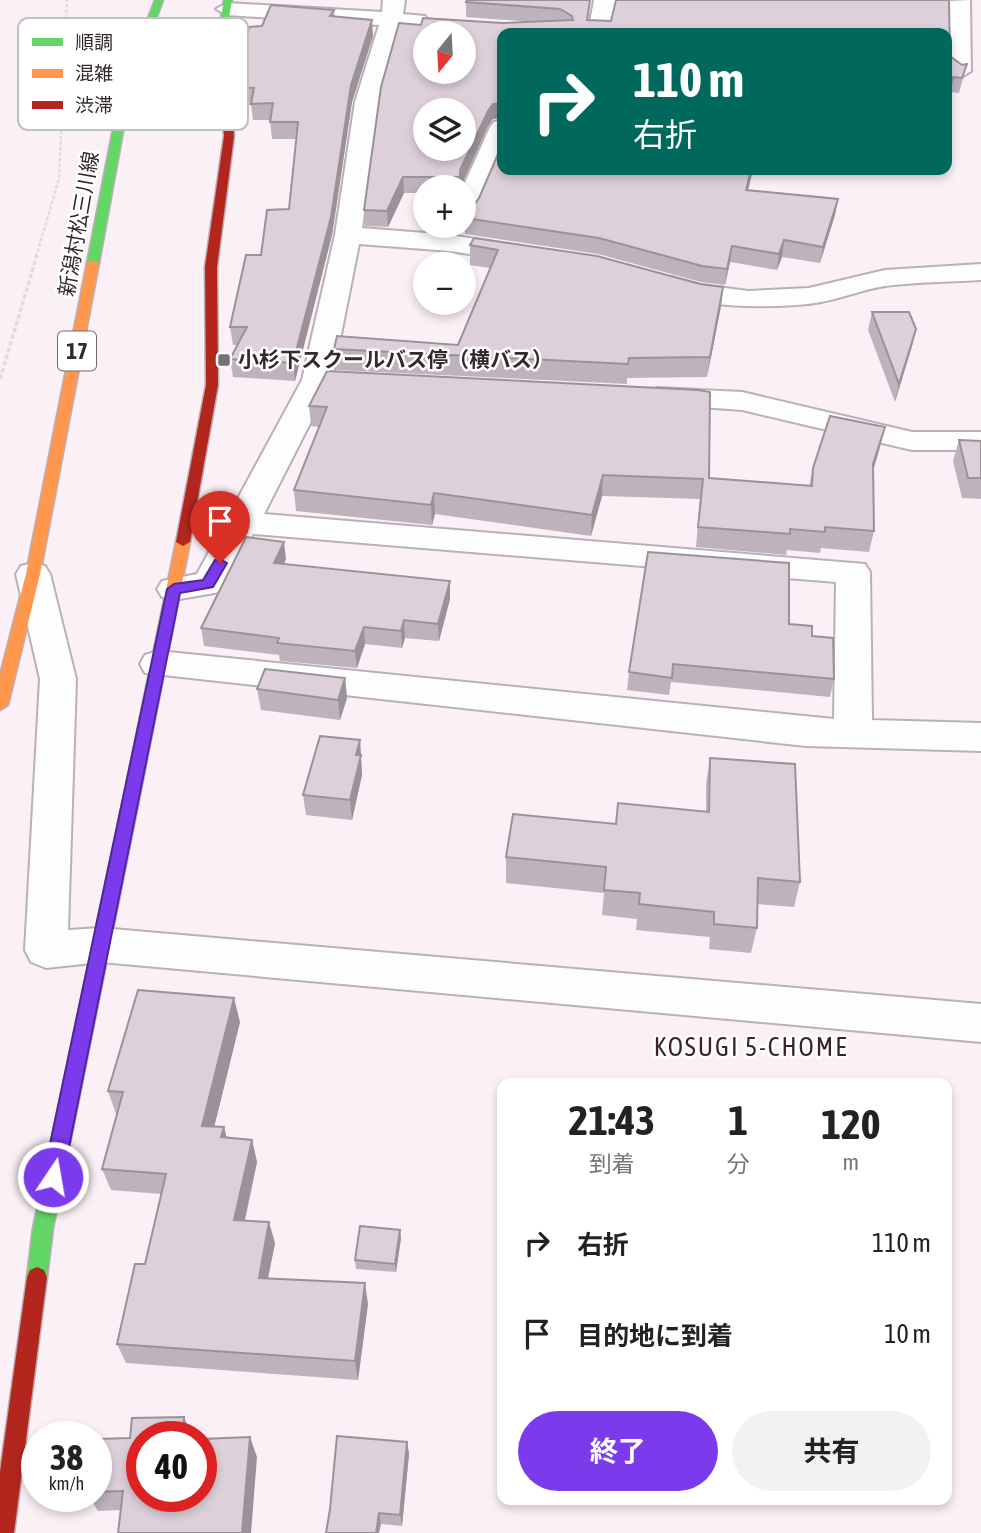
<!DOCTYPE html>
<html lang="ja">
<meta charset="utf-8">
<style>
body{margin:0;font-family:"Asap Condensed","Noto Sans JP",sans-serif;background:#f2f2f2;color:#222;height:100vh;display:flex;flex-direction:column;font-size:26px;white-space:nowrap}
*{box-sizing:border-box;margin:0}
p{font-size:23px;color:#767676}
.icon{flex:none;width:38px;height:38px;fill:none;stroke:currentColor;stroke-width:2;stroke-linecap:round;stroke-linejoin:round}
.map{position:relative;flex:1;overflow:hidden}
.details{position:absolute;left:497px;top:1078px;width:455px;height:427px;display:flex;flex-direction:column;background:#fff;border-radius:14px;box-shadow:0 4px 10px #0003}
.details>*{flex:none}
.banner{position:absolute;left:497px;top:28px;width:455px;height:147px;border-radius:14px;box-shadow:0 4px 10px #0003;background:#00695c;color:#fff;overflow:hidden}
.needle{width:46px;rotate:198deg}
.buttons{position:absolute;left:413px;top:21px;display:grid;gap:14px}
.buttons a{display:grid;place-items:center;width:63px;height:63px;border-radius:50%;background:#fff;box-shadow:0 4px 10px #0003;font-size:35px}
.speed{position:absolute;left:21px;top:1421px;display:flex;gap:14px;font-size:35px;font-weight:700;text-align:center}
.speed>*{display:grid;place-content:center;width:91px;height:91px;border-radius:50%;background:#fff;box-shadow:0 4px 10px #0003;line-height:1}
.speed small{font-size:18px;font-weight:400}
.speed .limit{border:10px solid #d22;background:#fff;color:#111}
.pin{position:absolute;display:grid;place-items:center;width:60px;height:60px;color:#fff;margin:-72px -30px;border-radius:50% 50% 50% 0;rotate:-45deg;box-shadow:0 0 7px #0007}
.pin .icon{rotate:45deg}
.me{position:absolute;width:77px;margin:-38px;rotate:12deg;stroke-linejoin:round;filter:drop-shadow(0 0 5px #0008)}
.turn{display:flex;align-items:center;gap:24px;height:147px;padding:0 21px;font-size:32px}
.turn .icon{width:91px;height:91px;stroke-width:2.5}
.turn b{display:block;font-size:49px;line-height:60px}
.eta{display:flex;justify-content:space-evenly;align-items:center;height:119px;text-align:center}
.eta b{font-size:42px;font-weight:700;line-height:49px}
.primary-button{display:flex;gap:14px;margin-top:auto;padding:14px 21px}
.primary-button a{flex:1;height:80px;border-radius:42px;background:#7c3aed;color:#fff;font-size:28px;font-weight:700;line-height:80px;text-align:center}
.primary-button a+a{background:#f2f2f2;color:#222}
ul{padding:0;list-style:none}
li{display:flex;align-items:center;gap:21px;height:91px;padding:0 21px}
li div{flex:1}
li b{display:block;font-size:26px}
li em{font-style:normal}
.map>svg:first-child{display:block}
</style>
<div class="map">
<svg width="981" height="1533" viewBox="0 0 981 1533">
<rect width="100%" height="100%" fill="#faf0f5"/>
<g fill="none" stroke-linecap="round" stroke-linejoin="round">
<defs>
<g id="street">
<polygon points="383,0 405,0 403,14 425,16 428,21 417,27 401,26 379,102 362,228 450,235 520,246 529,248 533,254 529,260 520,262 450,251 359,244 332,380 264,514 865,564 870,572 872,720 981,723 981,751 806,746 145,673 140,664 145,655 158,651 834,719 836,582 253,534 220,592 174,600 162,597 157,589 162,581 197,574 302,380 335,235 355,102 379,25 227,15 216,9 227,3 382,12"/>
<polygon points="594,0 616,0 610,33 588,33"/>
<polygon points="970,0 971,71 960,78 949,71 949,1"/>
<polygon points="502,120 502,154 477,213 473,218 464,221 463,187 490,127 494,122"/>
<path d="M 981,264 L 981,280 C 949,282 916,282 885,286 C 859,290 833,302 807,304 C 778,308 674,309 657,285 L 661,279 L 671,277 L 701,285 L 749,291 L 809,288 L 885,270 Z"/>
<polygon points="658,388 742,392 912,432 981,432 981,450 912,450 742,410 647,403 643,397 647,391"/>
<polygon points="33,563 45,566 50,574 76,679 68,930 101,928 981,1004 981,1042 101,962 46,968 31,962 25,950 40,679 16,574 21,566"/>
</g>
<g id="fast">
<polygon points="155,0 163,0 131,88 99,263 93,266 87,263 121,88"/>
<polygon points="224,0 232,0 226,34 231,94 226,97 221,94 218,34"/>
<polygon points="130,799 136,801 138,805 53,1228 47,1277 44,1284 37,1287 30,1284 27,1277 33,1228 122,805 124,801"/>
</g>
<g id="slow">
<polygon points="93,260 99,263 40,574 8,705 0,710 0,675 26,574 87,263"/>
<polygon points="183,538 190,542 138,805 136,809 124,809 122,805 176,542"/>
</g>
<g id="jam">
<polygon points="226,91 231,94 234,136 217,267 218,385 190,542 183,546 176,542 206,385 205,267 224,136 221,94"/>
<polygon points="37,1267 44,1270 47,1277 14,1533 0,1533 0,1472 27,1277 30,1270"/>
</g>
</defs>
<use href="#street" stroke="#bab0b5" stroke-width="4"/>
<use href="#fast" stroke="#bab0b5" stroke-width="3"/>
<use href="#slow" stroke="#bab0b5" stroke-width="3"/>
<use href="#jam" stroke="#bab0b5" stroke-width="3"/>
<polyline stroke="#e0dcde" stroke-width="2.5" stroke-dasharray="3.5 2" stroke-linecap="butt" points="36,257 59,179 67,0"/>
<polyline stroke="#e0dcde" stroke-width="3.5" stroke-dasharray="4.5 2.5" stroke-linecap="butt" points="0,379 37,255"/>
<use href="#street" fill="#fefdfe" fill-rule="evenodd"/>
<use href="#fast" fill="#63d668" fill-rule="evenodd"/>
<use href="#slow" fill="#ff974d" fill-rule="evenodd"/>
<use href="#jam" fill="#b3261e" fill-rule="evenodd"/>
</g>
<g fill="#beb3bc" fill-rule="evenodd">
<path d="M 467,0 L 590,0 L 588,20 L 611,21 L 616,0 L 949,0 L 950,56 L 962,65 L 967,64 L 959,93 L 950,92 L 947,102 L 947,33 L 502,33 L 502,118 L 493,119 L 488,126 L 461,187 L 425,187 L 425,193 L 404,193 L 388,227 L 365,226 L 364,210 L 381,87 L 399,23 L 421,25 L 423,18 L 502,23 L 534,22 L 466,17 L 466,2 ZM 425,33 L 464,33 L 464,72 L 425,72 ZM 425,110 L 464,110 L 464,149 L 425,149 Z"/>
<polygon points="334,10 335,17 373,36 352,102 332,235 295,381 233,377 230,359 237,345 233,345 230,327 261,255 289,209 296,139 272,139 270,120 253,120 251,105 241,105 239,88 262,26"/>
<polygon points="502,170 753,170 748,190 838,199 835,215 820,263 782,257 777,270 730,262 725,285 701,282 598,254 465,234 465,218"/>
<polygon points="470,245 700,284 723,287 721,306 707,377 627,378 627,384 336,370 334,349 458,345 490,268 470,265"/>
<polygon points="872,312 916,329 912,346 895,402 868,330"/>
<polygon points="327,371 709,478 809,486 813,468 880,447 873,469 874,531 869,552 821,548 820,553 787,550 786,555 696,547 700,499 602,496 591,536 435,514 432,525 296,511 294,490 319,427 311,426 309,406"/>
<polygon points="959,440 981,441 981,499 962,498 953,461"/>
<polygon points="286,559 284,564 450,599 439,641 405,638 402,648 365,644 357,668 280,661 279,655 204,646 201,628"/>
<polygon points="789,624 812,636 834,679 830,697 671,682 669,695 627,690 629,672"/>
<polygon points="345,678 347,698 340,720 261,710 257,689"/>
<polygon points="360,740 362,775 352,820 306,815 303,795"/>
<polygon points="710,758 800,882 794,907 757,904 757,928 751,953 709,949 710,937 636,930 637,919 602,915 604,893 506,883 506,857 616,824 706,811 706,784"/>
<polygon points="240,1022 214,1127 226,1137 252,1140 257,1162 245,1221 275,1243 268,1278 368,1304 358,1380 126,1363 117,1344 145,1264 161,1194 111,1190 102,1169 117,1114 116,1114 108,1091"/>
<polygon points="401,1238 396,1272 356,1269 355,1260"/>
<polygon points="142,1437 257,1457 121,1510 98,1511 89,1496 96,1496 96,1439 130,1438"/>
<polygon points="407,1442 409,1454 402,1526 381,1524 326,1533"/>
</g>
<g fill="#9b9299">
<polygon points="372,20 373,36 352,102 332,235 295,381 293,363 351,85"/>
<polygon points="501,102 501,117 493,119 488,126 461,186 460,170 488,111 493,104"/>
<polygon points="751,170 753,170 744,206 746,190"/>
<polygon points="403,177 404,193 388,227 387,211"/>
<polygon points="838,199 835,215 820,263 823,247"/>
<polygon points="784,240 782,257 777,270 779,254"/>
<polygon points="732,246 730,262 725,285 727,269"/>
<polygon points="723,287 721,306 707,377 710,357"/>
<polygon points="916,329 912,346 895,402 899,384"/>
<polygon points="885,427 880,447 869,485 873,464"/>
<polygon points="603,475 602,496 591,536 592,515"/>
<polygon points="434,493 435,514 432,525 431,505"/>
<polygon points="284,542 286,559 276,580 274,563"/>
<polygon points="450,581 450,599 439,641 438,624"/>
<polygon points="404,620 405,638 402,648 401,631"/>
<polygon points="364,627 365,644 357,668 355,651"/>
<polygon points="345,678 347,698 340,720 338,700"/>
<polygon points="360,740 362,775 352,820 350,800 356,755"/>
<polygon points="234,998 240,1022 209,1148 202,1126"/>
<polygon points="224,1127 230,1150 221,1137"/>
<polygon points="252,1140 257,1162 240,1241 234,1220"/>
<polygon points="269,1222 275,1243 264,1298 259,1278"/>
<polygon points="400,1230 401,1238 396,1272 395,1264"/>
<polygon points="365,1283 368,1304 358,1380 355,1361"/>
<polygon points="184,1417 192,1437 182,1437"/>
<polygon points="250,1437 257,1457 251,1533 242,1533"/>
<polygon points="407,1442 409,1454 402,1526 400,1515"/>
<polygon points="379,1513 381,1524 379,1533 376,1533"/>
</g>
<g fill="#ddd0db" stroke="#9b9299" stroke-width="2" fill-rule="evenodd">
<path d="M 467,0 L 590,0 L 587,20 L 611,21 L 616,0 L 949,0 L 950,56 L 962,65 L 967,64 L 962,78 L 953,77 L 949,92 L 947,92 L 947,33 L 502,33 L 502,103 L 493,104 L 488,111 L 460,170 L 460,177 L 403,177 L 387,211 L 364,210 L 381,87 L 399,23 L 421,25 L 423,18 L 502,23 L 573,20 L 572,16 L 560,9 L 466,2 ZM 425,33 L 464,33 L 464,72 L 425,72 ZM 425,110 L 464,110 L 464,149 L 425,149 Z"/>
<polygon points="271,5 334,10 330,16 372,20 351,85 331,217 293,363 230,359 247,327 230,327 246,255 261,255 267,210 289,209 298,122 270,122 273,103 251,104 254,88 239,88 249,27 262,26"/>
<polygon points="502,145 502,170 751,170 746,190 838,199 823,247 784,240 779,254 732,246 727,269 702,266 599,238 465,218 479,198"/>
<polygon points="474,238 597,256 700,284 723,287 710,357 629,358 628,364 334,349 337,336 458,345 498,250 470,245"/>
<polygon points="872,312 909,312 916,329 899,384"/>
<polygon points="327,371 698,390 710,392 709,478 812,486 813,468 830,416 885,427 873,464 874,531 825,527 825,532 790,529 790,534 698,527 703,479 603,475 592,515 434,493 431,505 294,490 327,407 309,406"/>
<polygon points="959,440 981,441 981,478 968,478"/>
<polygon points="246,537 284,542 274,563 450,581 438,624 404,620 401,631 364,627 355,651 277,643 279,638 201,628"/>
<polygon points="648,552 789,563 789,624 812,626 812,636 833,638 834,679 673,664 672,678 629,672"/>
<polygon points="265,669 345,678 338,700 257,689"/>
<polygon points="320,736 360,740 356,755 361,755 350,800 303,795"/>
<polygon points="710,758 795,764 800,882 758,878 757,928 714,924 714,912 639,904 640,893 604,890 606,867 506,857 513,814 616,824 618,803 709,812"/>
<polygon points="138,990 234,998 202,1126 224,1127 221,1137 252,1140 234,1220 269,1222 259,1278 365,1283 355,1361 117,1344 135,1264 145,1264 166,1174 102,1169 123,1092 108,1091"/>
<polygon points="360,1226 400,1230 395,1264 355,1260"/>
<polygon points="184,1417 182,1437 142,1437 142,1496 201,1496 201,1439 250,1437 242,1533 118,1533 123,1491 96,1492 96,1439 130,1438 132,1418"/>
<polygon points="337,1436 407,1442 400,1515 379,1513 376,1533 326,1533 330,1509"/>
</g>
<polygon fill="#7c3aed" stroke="#51269a" stroke-width="2" points="220,559 227,563 213,587 180,593 63,1177 60,1183 53,1186 46,1183 43,1177 167,589 174,584 203,580 215,560"/>
<rect fill="#7a6f74" stroke="#fff" stroke-width="2.5" x="217" y="353" width="14" height="14" rx="3.5"/>
<g text-anchor="middle" stroke-width="5" stroke-linejoin="round" paint-order="stroke">
<g font-size="21" fill="#35292e" stroke="#fff">
<text transform="translate(79 224) rotate(-80)" y="7">新潟村松三川線</text>
</g>
<g font-size="21" font-weight="bold" fill="#35292e" stroke="#fff" text-anchor="start">
<text x="238" y="367">小杉下スクールバス停（横バス）</text>
</g>
<rect fill="#fff" stroke="#72696d" stroke-width="2" x="58" y="331.5" width="38" height="39" rx="5"/>
<g font-size="23" font-weight="bold" fill="#35292e">
<text x="77" y="359">17</text>
</g>
<g font-size="26" letter-spacing="2" fill="#3a222d" stroke="#fff">
<text x="751" y="1056">KOSUGI 5-CHOME</text>
</g>
</g>
<rect x="18" y="18" width="230" height="112" rx="10" fill="#fff" stroke="#c2bfc0" stroke-width="2"/>
<rect x="32" y="38" width="31" height="8" fill="#63d668"/>
<rect x="32" y="69" width="31" height="9" fill="#ff974d"/>
<rect x="32" y="101" width="31" height="8" fill="#b3261e"/>
<g font-size="19" fill="#35292e">
<text x="75" y="49">順調</text>
<text x="75" y="80">混雑</text>
<text x="75" y="112">渋滞</text>
</g>
</svg>
<div class="buttons">
<a><svg class="needle" viewBox="-14 -14 28 28"><path d="M0-13l5 13h-10z" fill="#e53935"/><path d="M0 13l5-13h-10z" fill="#767676"/></svg></a>
<a><svg class="icon" aria-label="layers" viewBox="0 0 24 24"><path d="M12 4l9 5-9 5-9-5zM3 14l9 5 9-5"/></svg></a>
<a>+</a>
<a>−</a>
</div>
<div class="speed"><div>38<small>km/h</small></div><div class="limit">40</div></div>
<div class="pin" style="left:220px;top:563px;background:#d93025"><svg class="icon" aria-label="arrive" viewBox="0 0 24 24"><path d="M6 21V4h12l-3 4 3 4H6"/></svg></div>
<svg class="me" style="left:53px;top:1177px" viewBox="-20 -20 40 40"><circle r="17" fill="#7c3aed" stroke="#fff" stroke-width="3"/><path d="M0-11L8 9 0 5-8 9z" fill="#fff"/></svg>
<div class="banner">
<div class="turn"><svg class="icon" aria-label="right" viewBox="0 0 24 24"><path d="M7 20v-9h11M14 6l5 5-5 5"/></svg><div><b>110 m</b>右折</div></div>
</div>
<section class="details">
<div class="eta">
<div><b>21:43</b><p>到着</p></div>
<div><b>1</b><p>分</p></div>
<div><b>120</b><p>m</p></div>
</div>
<ul>
<li><svg class="icon" aria-label="right" viewBox="0 0 24 24"><path d="M7 20v-9h11M14 6l5 5-5 5"/></svg><div><b>右折</b></div><em>110 m</em></li>
<li><svg class="icon" aria-label="arrive" viewBox="0 0 24 24"><path d="M6 21V4h12l-3 4 3 4H6"/></svg><div><b>目的地に到着</b></div><em>10 m</em></li>
</ul>
<div class="primary-button"><a>終了</a><a>共有</a></div>
</section>
</div>
